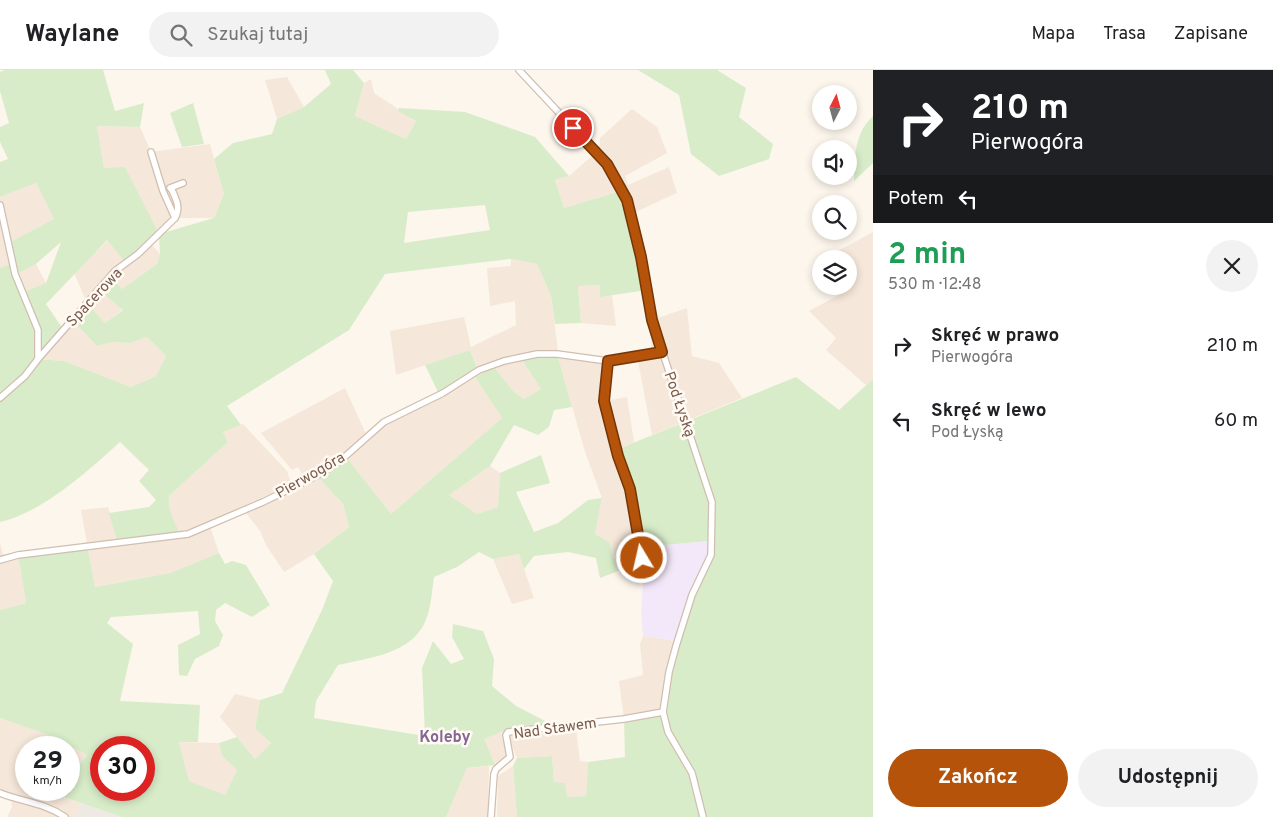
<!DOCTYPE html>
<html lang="pl">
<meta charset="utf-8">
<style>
body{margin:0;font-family:Overpass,sans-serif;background:#f2f2f2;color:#202124;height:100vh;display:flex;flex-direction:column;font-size:19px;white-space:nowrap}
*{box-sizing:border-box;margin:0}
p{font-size:16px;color:#757577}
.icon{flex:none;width:28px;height:28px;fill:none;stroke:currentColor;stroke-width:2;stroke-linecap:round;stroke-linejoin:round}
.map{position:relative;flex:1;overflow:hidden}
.panel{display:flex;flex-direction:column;background:#fff;width:400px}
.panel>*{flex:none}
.top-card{background:#202124;color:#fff;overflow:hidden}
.needle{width:32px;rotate:6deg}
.tools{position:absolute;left:812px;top:15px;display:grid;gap:10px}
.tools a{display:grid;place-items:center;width:45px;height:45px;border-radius:50%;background:#fff;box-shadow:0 2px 8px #0003;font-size:25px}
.speed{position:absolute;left:15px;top:666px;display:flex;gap:10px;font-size:25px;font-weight:700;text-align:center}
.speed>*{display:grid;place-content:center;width:65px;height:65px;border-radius:50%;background:#fff;box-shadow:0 2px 8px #0003;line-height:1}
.speed small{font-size:12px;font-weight:400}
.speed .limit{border:8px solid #d22;background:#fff;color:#111}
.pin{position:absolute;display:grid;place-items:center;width:42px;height:42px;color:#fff;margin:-21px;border:2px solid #fff;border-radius:50%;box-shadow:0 1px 5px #0007}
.me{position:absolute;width:55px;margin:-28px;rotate:351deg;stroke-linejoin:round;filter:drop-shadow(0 0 4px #0008)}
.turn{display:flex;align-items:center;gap:18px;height:105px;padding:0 15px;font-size:22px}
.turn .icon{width:65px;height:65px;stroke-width:2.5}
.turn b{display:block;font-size:35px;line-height:42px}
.then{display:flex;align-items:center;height:48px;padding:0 15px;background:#0003;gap:10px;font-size:19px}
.round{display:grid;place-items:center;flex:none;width:52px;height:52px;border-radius:26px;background:#f2f2f2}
.overview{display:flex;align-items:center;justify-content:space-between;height:85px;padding:0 15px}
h1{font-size:30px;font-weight:700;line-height:38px;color:#1e9e55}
.primary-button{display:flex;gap:10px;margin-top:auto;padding:10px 15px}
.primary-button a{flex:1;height:58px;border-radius:30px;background:#b45309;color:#fff;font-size:20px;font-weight:700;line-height:58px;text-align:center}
.primary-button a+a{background:#f2f2f2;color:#202124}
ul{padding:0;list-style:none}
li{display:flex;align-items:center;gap:15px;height:75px;padding:0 15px}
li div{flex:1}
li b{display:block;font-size:19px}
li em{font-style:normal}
header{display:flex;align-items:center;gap:30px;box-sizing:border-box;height:70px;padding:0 25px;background:#fff;border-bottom:1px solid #e0e0e0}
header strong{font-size:24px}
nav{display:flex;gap:28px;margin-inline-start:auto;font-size:18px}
.search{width:350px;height:45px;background:#f2f2f2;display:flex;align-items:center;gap:12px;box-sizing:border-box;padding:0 18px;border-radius:28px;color:#757577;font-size:19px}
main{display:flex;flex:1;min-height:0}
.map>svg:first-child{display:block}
</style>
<header>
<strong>Waylane</strong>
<div class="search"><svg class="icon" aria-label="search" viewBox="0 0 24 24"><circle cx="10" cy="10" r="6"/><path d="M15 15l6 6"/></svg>Szukaj tutaj</div>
<nav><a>Mapa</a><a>Trasa</a><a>Zapisane</a></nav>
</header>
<main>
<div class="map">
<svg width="873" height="747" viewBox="0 0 873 747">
<rect width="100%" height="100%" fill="#fdf6ec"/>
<g fill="#f5e8da">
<polygon points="287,7 304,37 277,49 265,10"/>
<polygon points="371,9 374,23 416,51 406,69 355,46 364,13"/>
<polygon points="632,39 657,57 667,83 625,106 628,115 669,97 677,123 631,144 622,120 564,138 555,110 569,106 599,80 600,68"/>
<polygon points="97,56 140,57 151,82 210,74 224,124 214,148 175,148 151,174 160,184 157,194 122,219 111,206 123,239 105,253 87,233 74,203 108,170 104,98"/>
<polygon points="36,113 54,149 8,173 13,193 0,198 0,154 3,153 0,141 0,127"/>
<polygon points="873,162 873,309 866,315 826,280 836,268 809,241 839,225 836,216 849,216 849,189 825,188"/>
<polygon points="511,189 537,194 551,226 558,281 608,291 605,331 627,327 634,372 618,379 634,439 644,495 618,501 609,472 595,464 602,428 585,382 557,284 537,284 479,300 470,280 396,305 390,261 464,247 471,277 516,255 515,231 490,236 487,198 511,196"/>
<polygon points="36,194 46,213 23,222 15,204"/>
<polygon points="600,215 600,226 612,225 616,256 581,253 578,216"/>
<polygon points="687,238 692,286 719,293 742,328 652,365 637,286 651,284 652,250"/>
<polygon points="72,250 97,276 112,272 130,273 147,267 166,286 156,306 131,317 64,291 38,289"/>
<polygon points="522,290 541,319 524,329 514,322 494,297"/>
<polygon points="475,307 502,348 391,444 347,388 386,354 434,332"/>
<polygon points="345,318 366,364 343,385 303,406 298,397 292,400 261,363"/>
<polygon points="243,354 287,401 291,414 189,462 179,463 170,447 168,435 169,426 228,372 223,362"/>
<polygon points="490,396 500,403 498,437 477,444 449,425"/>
<polygon points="318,407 343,434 349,457 314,484 284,502 266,475 260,461 246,443"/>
<polygon points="108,437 119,474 188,464 210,456 219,483 170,503 95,517 81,440"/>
<polygon points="0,473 4,488 18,485 26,533 0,540"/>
<polygon points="519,484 534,528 512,534 493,489"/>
<polygon points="643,566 676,571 663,642 624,649 619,611 643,605 640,574"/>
<polygon points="235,624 260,630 255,659 271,673 255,689 220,647"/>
<polygon points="0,648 48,665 87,685 69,707 69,678 26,678 26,720 58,720 55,724 81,733 75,747 7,747 12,737 11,725 0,721"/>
<polygon points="576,658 580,691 588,692 586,726 567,727 554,712 552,686 517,688 508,666"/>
<polygon points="501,662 507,685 504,689 495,695 483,669"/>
<polygon points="179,672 219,673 222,686 237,700 225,726 189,711"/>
<polygon points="489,696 488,747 446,747 467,698"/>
<polygon points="513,696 517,747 497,747 498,706"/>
</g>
<polygon fill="#efe9e4" points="81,733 122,747 75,747"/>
<polygon fill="#f3e8fa" points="710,471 708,486 676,571 643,566 641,543 644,495 642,477"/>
<g fill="#d8ecc9" fill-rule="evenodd">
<path d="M 5,0 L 103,0 L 115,41 L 144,33 L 140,57 L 97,56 L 104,98 L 125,97 L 159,164 L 214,148 L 224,124 L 214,89 L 233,73 L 272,64 L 277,49 L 304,37 L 331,14 L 325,0 L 353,0 L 364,13 L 355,46 L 406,69 L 416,51 L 398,41 L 399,38 L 465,42 L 535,67 L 569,106 L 555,110 L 564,138 L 623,120 L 647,220 L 600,227 L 600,215 L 578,216 L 581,253 L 555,254 L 551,226 L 537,194 L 511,189 L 385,204 L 349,260 L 227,336 L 241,355 L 223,362 L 228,372 L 169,426 C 167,442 175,450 179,463 L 118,474 L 109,443 L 149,437 L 156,430 L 139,411 L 149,400 L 120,372 C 89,400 42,443 0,452 L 0,198 L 13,193 L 8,173 L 54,149 L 36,113 L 0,127 L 0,92 L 8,89 L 0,72 L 0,57 L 9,53 L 0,21 L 0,2 ZM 485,135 L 490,160 L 404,173 L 408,142 ZM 159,165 L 160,184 L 157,194 L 122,219 L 111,206 L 99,220 L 123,240 L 105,253 L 87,233 L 72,250 L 97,276 L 112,272 L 130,273 L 147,267 L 166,286 L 156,306 L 131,317 L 64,291 L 38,289 L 63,259 L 46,234 L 107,170 L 126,193 ZM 61,172 L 46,213 L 23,222 L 16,204 L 36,194 Z"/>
<polygon points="638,0 717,0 746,18 739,47 773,74 769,89 719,106 691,84 679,25"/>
<polygon points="193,33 204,74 182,77 170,43"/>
<path d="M 873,46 L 873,93 L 854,111 C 855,86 854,64 873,46 Z"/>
<polygon points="470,280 477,297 438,322 425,295"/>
<path d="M 542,287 L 558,287 L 572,337 L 554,340 L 549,357 L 538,365 L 514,355 L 490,396 L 449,425 L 477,444 L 498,437 L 500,403 L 541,385 L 550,413 L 516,422 L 534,462 L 558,453 L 588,430 L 602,428 L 595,464 L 609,472 L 618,501 L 600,508 L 596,488 L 568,482 L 534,486 L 524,499 L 519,484 L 493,489 L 479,482 L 457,497 L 434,507 C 432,521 431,539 425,552 C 411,584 368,588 338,595 L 316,631 L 314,648 L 425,666 L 422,598 L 433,571 L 451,594 L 464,589 L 452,567 L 453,554 L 483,561 L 494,589 L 492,616 L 516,636 L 555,656 L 501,662 L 484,669 L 495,695 L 467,698 L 446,747 L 122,747 L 55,724 L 58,720 L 69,720 L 69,707 L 87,685 L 48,665 L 0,648 L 0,540 L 26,533 L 18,485 L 88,479 L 95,517 L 170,503 L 219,483 L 225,494 L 232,491 L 246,495 L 270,535 L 252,547 L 225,533 L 216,540 L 215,551 L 223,565 L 219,576 L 195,589 L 187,606 L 179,605 L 178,575 L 200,564 L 198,541 L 111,547 L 107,553 L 133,574 L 120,631 L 200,635 L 198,672 L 179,672 L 189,711 L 225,725 L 237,700 L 222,686 L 219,673 L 237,667 L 255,689 L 271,673 L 255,659 L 260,630 L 282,623 L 322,540 L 333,511 L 314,484 L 349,457 L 343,434 L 318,407 L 347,388 L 391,444 L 502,348 L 475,307 L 494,297 L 514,322 L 524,329 L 541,319 L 522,290 ZM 101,678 L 144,678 L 144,720 L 101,720 Z"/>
<path d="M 796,307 L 839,340 L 873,309 L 873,747 L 517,747 L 513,696 L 517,688 L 552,686 L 554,712 L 565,713 L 567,727 L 586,726 L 588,692 L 625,687 L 624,649 L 663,641 C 669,602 677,562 692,525 C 699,505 713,494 709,471 L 642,477 L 644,495 L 634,439 L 618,379 Z"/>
</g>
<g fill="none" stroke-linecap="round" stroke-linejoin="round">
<defs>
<g id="minor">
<polyline points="519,0 607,94 623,120 631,144 652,250 712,432 711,485 692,525 676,576 669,602 663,642 668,662 692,703 703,747"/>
<polyline points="170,118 183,113"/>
<path d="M 171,118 C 176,129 181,137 175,148"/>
<polyline points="0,135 15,204 38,260 38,289 25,306 0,328"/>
<polyline points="38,289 115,201 138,184 175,148 163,121 151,82"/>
<polyline points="608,291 604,331 618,386 630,419 642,489"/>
<polyline points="0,490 18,485 188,464 263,432 316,406 340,391 384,352 443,323 479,300 504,291 537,284 557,284 608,291 662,282"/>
<path d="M 0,723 C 23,732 45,733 65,747"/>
<polyline points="491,747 494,704 496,699 510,687 506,665 508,662 624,649 663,642"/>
</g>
</defs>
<use href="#minor" stroke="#d1beb0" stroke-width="8"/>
<use href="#minor" stroke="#fff" stroke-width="5.5"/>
</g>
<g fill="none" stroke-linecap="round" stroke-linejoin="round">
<defs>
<polyline id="route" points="573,58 607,94 627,130 641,187 652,250 662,282 608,291 604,331 618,386 630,419 642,488"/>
</defs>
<use href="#route" stroke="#753606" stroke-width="12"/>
<use href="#route" stroke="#b45309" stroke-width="9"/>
</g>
<g text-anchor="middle" stroke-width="5" stroke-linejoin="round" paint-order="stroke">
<g font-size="15" fill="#7a5c4d" stroke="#fffaf3">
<text transform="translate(94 227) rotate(-47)" y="5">Spacerowa</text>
<text transform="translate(680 334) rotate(71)" y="5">Pod Łyską</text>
<text transform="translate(310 405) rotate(-30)" y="5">Pierwogóra</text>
<text transform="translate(555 658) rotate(-8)" y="5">Nad Stawem</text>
</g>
<g font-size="16" font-weight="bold" fill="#846695" stroke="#fffaf3">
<text x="445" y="672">Koleby</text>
</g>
</g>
</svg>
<div class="tools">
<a><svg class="needle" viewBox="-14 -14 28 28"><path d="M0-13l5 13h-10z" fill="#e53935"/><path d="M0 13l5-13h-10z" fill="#757577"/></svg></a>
<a><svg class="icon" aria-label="sound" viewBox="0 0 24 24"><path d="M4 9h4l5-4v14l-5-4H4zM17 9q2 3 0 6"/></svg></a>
<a><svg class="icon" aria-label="search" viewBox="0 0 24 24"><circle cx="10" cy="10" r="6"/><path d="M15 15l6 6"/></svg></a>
<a><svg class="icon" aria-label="layers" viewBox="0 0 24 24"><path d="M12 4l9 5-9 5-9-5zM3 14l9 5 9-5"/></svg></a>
</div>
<div class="speed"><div>29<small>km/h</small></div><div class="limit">30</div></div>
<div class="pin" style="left:573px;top:58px;background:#d93025"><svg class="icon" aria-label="arrive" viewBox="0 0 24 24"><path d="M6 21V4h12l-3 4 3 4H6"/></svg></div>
<svg class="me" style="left:642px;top:488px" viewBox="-20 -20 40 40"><circle r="17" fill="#b45309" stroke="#fff" stroke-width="3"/><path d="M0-11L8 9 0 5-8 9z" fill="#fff"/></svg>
</div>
<section class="panel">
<div class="top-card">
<div class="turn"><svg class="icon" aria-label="right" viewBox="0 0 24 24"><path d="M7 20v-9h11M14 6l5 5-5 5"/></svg><div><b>210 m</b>Pierwogóra</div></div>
<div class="then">Potem<svg class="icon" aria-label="left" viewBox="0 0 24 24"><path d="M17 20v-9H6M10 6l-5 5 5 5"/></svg></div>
</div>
<div class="overview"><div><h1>2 min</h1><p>530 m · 12:48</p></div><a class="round"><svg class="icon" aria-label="close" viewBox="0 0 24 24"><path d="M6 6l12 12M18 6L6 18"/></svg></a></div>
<ul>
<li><svg class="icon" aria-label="right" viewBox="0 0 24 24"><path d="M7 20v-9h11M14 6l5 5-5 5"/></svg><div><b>Skręć w prawo</b><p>Pierwogóra</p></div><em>210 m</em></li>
<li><svg class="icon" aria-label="left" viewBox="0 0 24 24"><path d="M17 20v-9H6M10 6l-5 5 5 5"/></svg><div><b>Skręć w lewo</b><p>Pod Łyską</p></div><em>60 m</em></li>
</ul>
<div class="primary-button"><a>Zakończ</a><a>Udostępnij</a></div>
</section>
</main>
